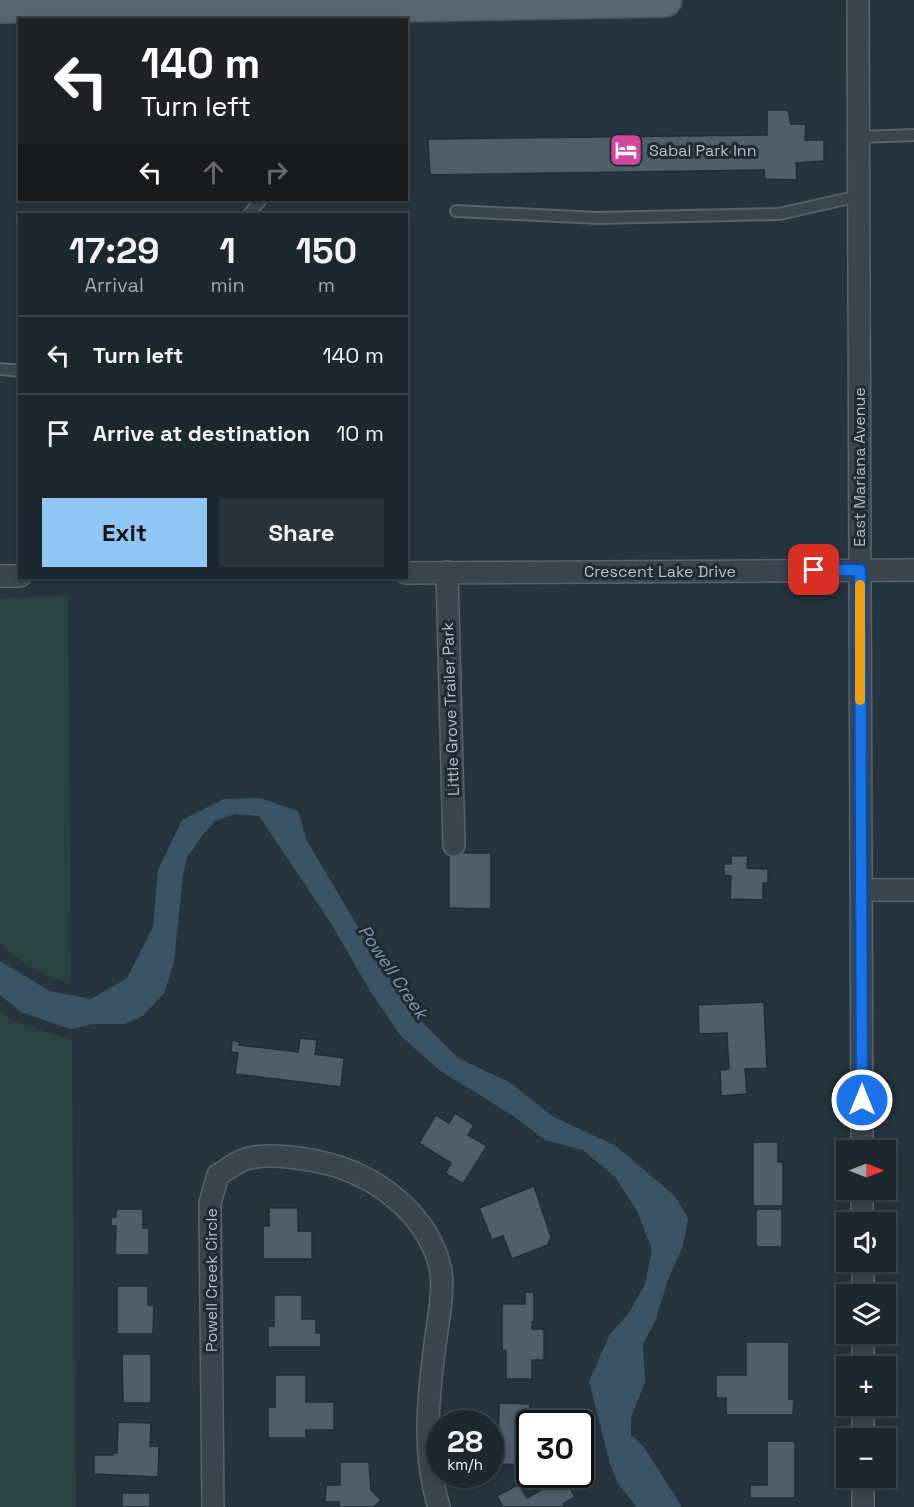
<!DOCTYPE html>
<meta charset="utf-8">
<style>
body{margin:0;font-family:"Space Grotesk",sans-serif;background:#29333a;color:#f1f3f6;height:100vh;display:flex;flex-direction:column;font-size:22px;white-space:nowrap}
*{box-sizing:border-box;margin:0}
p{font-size:20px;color:#a0a5aa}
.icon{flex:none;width:33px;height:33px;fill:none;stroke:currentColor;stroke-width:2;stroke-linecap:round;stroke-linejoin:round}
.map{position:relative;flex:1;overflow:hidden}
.drawer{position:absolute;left:18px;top:213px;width:390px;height:366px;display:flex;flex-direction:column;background:#1c272e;border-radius:0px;box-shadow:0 3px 9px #0003,0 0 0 2px #3a444a}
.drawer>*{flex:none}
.hud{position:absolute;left:18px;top:18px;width:390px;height:183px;border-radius:0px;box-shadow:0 3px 9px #0003,0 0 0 2px #3a444a;background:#202124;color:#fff;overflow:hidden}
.needle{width:39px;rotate:90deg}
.controls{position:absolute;left:836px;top:1140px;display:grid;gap:12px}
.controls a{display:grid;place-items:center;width:60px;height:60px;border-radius:0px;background:#1c272e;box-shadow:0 3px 9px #0003,0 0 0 2px #3a444a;font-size:30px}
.speed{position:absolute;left:426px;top:1410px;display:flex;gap:12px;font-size:30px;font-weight:700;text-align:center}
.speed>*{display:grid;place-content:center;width:78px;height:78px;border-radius:50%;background:#1c272e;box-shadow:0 3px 9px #0003,0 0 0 2px #3a444a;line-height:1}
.speed small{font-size:15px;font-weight:400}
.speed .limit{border:3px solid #111;border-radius:9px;background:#fff;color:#111}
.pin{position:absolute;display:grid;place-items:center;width:51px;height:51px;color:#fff;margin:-26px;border-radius:12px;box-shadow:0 3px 9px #0006}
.me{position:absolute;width:66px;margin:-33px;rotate:0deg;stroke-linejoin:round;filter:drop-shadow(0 0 4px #0008)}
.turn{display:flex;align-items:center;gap:21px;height:126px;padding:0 24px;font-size:27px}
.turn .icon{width:78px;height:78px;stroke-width:2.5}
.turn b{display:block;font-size:42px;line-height:51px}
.lanes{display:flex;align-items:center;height:57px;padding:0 24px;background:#0003;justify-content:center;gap:30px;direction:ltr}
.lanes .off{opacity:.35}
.eta{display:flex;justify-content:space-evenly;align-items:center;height:102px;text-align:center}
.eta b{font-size:36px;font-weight:700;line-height:42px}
.primary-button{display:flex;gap:12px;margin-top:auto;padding:12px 24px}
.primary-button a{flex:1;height:69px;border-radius:0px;background:#90c6f4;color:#111;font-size:24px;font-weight:700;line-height:69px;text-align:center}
.primary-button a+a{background:#29333a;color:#f1f3f6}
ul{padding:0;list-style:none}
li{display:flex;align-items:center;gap:18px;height:78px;padding:0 24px;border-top:2px solid #3a444a}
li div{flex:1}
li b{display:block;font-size:22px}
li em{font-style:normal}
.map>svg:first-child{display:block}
</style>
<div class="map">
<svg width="914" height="1507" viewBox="0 0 914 1507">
<rect width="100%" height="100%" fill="#26343e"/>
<g fill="#29413f">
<path d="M 68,595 L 71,983 C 45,978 17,962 0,942 L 0,598 Z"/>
<polygon points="0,1011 12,1021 72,1040 76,1507 0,1507"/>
</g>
<polygon fill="#3a5365" points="260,798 298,811 307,841 380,964 415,1015 458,1058 509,1082 554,1117 616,1146 675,1196 688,1218 683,1246 669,1277 656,1319 643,1344 645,1382 631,1418 631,1435 644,1447 682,1507 637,1507 618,1484 610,1464 589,1381 610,1334 629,1313 645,1284 652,1250 637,1211 615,1177 583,1150 545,1140 512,1115 439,1070 401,1036 370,991 332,925 259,816 235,814 215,821 201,837 187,858 183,875 174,963 164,993 143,1016 125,1024 94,1024 70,1029 21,1012 0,995 0,961 50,991 91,999 127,978 153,927 158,870 182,820 224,799"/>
<g fill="#4f5e69" stroke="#212c35" stroke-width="1.5">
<polygon points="767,110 788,110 791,124 806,124 805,140 824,140 824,161 796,163 797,180 765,179 764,170 430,175 428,139 767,135"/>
<polygon points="449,853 491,853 491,909 449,908"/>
<polygon points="731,856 748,856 747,868 768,869 768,883 763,883 763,900 730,899 731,876 724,875 724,864 731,864"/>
<polygon points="764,1002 767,1068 745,1069 747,1094 721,1096 720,1070 729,1069 727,1033 699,1034 698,1005"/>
<polygon points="300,1038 317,1040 315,1054 344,1058 341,1087 235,1074 238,1053 231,1052 232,1040 239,1042 239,1045 298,1052"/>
<polygon points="455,1113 474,1125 468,1135 487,1146 463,1184 445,1173 451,1163 419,1143 436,1115 449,1123"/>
<polygon points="753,1142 778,1142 778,1162 783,1162 783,1206 753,1206"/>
<polygon points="534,1186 551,1237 548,1245 512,1259 503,1236 492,1240 479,1208"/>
<polygon points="269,1208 298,1208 298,1231 312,1231 312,1259 263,1259 263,1226 269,1226"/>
<polygon points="116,1209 143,1209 143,1228 149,1228 149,1255 115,1255 116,1226 111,1226 111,1217 116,1217"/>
<rect x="756" y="1209" width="26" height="38"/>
<polygon points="117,1286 148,1286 148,1305 154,1305 153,1334 117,1334"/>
<polygon points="525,1292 534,1292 534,1322 532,1322 532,1329 544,1329 544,1360 532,1360 532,1379 506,1379 506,1351 502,1351 502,1304 525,1304"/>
<polygon points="274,1295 302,1295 302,1319 316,1319 316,1333 321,1333 321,1347 268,1347 268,1326 274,1326"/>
<polygon points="746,1342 789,1342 789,1399 794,1399 793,1415 726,1415 726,1398 716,1398 716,1375 746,1375"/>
<polygon points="122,1354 151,1354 151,1403 123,1403"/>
<polygon points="275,1375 306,1375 306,1402 334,1402 334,1430 306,1430 306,1438 268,1438 268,1407 275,1407"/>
<polygon points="499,1403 530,1404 530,1465 498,1464"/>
<polygon points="118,1422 151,1423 150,1446 159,1446 158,1477 94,1474 94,1455 113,1455 113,1453 117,1453"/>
<polygon points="767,1441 795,1441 795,1498 750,1498 750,1485 767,1485"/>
<polygon points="340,1462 369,1462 371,1490 381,1500 374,1507 339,1507 339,1502 325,1502 326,1485 340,1485"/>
<polygon points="564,1477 575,1497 563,1504 565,1507 503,1507 497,1496 519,1484 527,1498"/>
<rect x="122" y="1493" width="28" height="14"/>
</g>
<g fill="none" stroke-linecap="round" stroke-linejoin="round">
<defs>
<g id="lane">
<polyline points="859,137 914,135"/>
<polyline points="456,211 598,218 779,214 859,196"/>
<polyline points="249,214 261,200"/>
<polyline points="0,369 20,371"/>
</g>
<g id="street">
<polyline points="858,0 862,1150"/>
<polyline points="447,572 454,845"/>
<polyline points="406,573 914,570"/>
<polyline points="0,576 20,576"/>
<polyline points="862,890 914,890"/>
<polyline points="862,1190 862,1222"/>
<polyline points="863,1262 863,1294"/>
<polyline points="863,1334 863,1366"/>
<polyline points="863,1406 863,1438"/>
<polyline points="863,1478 863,1507"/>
<path d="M 213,1507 L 210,1203 L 218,1175 C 227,1170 237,1161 246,1159 C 270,1152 312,1159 336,1166 C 383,1181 428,1217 440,1267 C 445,1288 438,1322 435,1344 C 428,1399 422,1454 439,1507"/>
</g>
<polyline id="primary" points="0,6 211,5 292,7 665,0"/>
</defs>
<use href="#lane" stroke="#58636c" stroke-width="14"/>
<use href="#street" stroke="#58636c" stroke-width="24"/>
<use href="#primary" stroke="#46515a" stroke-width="36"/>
<use href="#lane" stroke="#3a454e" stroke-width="10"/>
<use href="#street" stroke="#3a454e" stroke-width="21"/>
<use href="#primary" stroke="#58656e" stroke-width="33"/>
</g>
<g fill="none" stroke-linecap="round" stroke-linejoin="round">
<defs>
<polyline id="route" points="814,570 860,570 862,1100"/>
</defs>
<use href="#route" stroke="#114b97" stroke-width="15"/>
<use href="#route" stroke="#1a73e8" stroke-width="10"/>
<polyline stroke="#f59e0b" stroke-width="10" points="860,585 860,700"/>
</g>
<defs>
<symbol id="hotel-square" viewBox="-11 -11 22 22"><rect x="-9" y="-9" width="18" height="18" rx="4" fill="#d1479c" stroke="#1f2a33"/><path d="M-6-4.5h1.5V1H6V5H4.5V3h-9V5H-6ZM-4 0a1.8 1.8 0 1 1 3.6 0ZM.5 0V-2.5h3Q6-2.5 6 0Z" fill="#fff"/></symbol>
</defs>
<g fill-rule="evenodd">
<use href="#hotel-square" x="607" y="131" width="38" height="38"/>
</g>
<g text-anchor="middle" stroke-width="6" stroke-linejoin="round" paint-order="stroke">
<g font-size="16" fill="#b6c0c9" stroke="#1f2a33" text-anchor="start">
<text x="649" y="156">Sabal Park Inn</text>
</g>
<g font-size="16" fill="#b6c0c9" stroke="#1f2a33">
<text transform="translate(859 467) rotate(-90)" y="6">East Mariana Avenue</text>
<text x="660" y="577">Crescent Lake Drive</text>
<text transform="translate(450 709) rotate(-92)" y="6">Little Grove Trailer Park</text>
<text transform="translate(211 1280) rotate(-90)" y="6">Powell Creek Circle</text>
</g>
<g font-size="18" font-style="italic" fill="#7896ab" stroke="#1f2a33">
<text transform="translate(393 972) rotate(56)" y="6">Powell Creek</text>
</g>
</g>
</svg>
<div class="controls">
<a><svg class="needle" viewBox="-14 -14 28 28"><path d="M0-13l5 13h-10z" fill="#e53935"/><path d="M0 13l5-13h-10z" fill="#a0a5aa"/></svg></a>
<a><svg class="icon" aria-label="sound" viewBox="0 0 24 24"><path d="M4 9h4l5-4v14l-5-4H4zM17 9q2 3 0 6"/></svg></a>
<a><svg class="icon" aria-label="layers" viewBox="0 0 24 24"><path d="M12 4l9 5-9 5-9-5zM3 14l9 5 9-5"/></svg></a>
<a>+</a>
<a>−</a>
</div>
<div class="speed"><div>28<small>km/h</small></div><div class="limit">30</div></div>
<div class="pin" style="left:814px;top:570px;background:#d93025"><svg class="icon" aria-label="arrive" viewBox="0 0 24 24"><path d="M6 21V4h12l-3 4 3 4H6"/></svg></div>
<svg class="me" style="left:862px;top:1100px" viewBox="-20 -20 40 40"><circle r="17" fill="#1a73e8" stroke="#fff" stroke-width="3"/><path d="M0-11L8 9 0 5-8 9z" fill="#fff"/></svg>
<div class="hud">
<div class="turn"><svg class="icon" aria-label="left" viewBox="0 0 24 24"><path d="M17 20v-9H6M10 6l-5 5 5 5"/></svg><div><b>140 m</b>Turn left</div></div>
<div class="lanes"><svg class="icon" aria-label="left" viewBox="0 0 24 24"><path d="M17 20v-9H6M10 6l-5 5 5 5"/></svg><svg class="icon off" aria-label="ahead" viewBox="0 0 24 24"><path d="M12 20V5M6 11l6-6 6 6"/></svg><svg class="icon off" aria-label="right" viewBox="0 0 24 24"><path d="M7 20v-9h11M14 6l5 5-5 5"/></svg></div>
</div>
<section class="drawer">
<div class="eta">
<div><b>17:29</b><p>Arrival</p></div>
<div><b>1</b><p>min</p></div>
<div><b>150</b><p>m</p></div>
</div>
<ul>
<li><svg class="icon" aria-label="left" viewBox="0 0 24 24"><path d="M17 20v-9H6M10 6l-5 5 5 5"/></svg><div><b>Turn left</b></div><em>140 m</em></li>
<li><svg class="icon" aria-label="arrive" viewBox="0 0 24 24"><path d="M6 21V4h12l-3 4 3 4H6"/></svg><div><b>Arrive at destination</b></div><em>10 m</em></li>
</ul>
<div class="primary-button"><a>Exit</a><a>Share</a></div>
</section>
</div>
